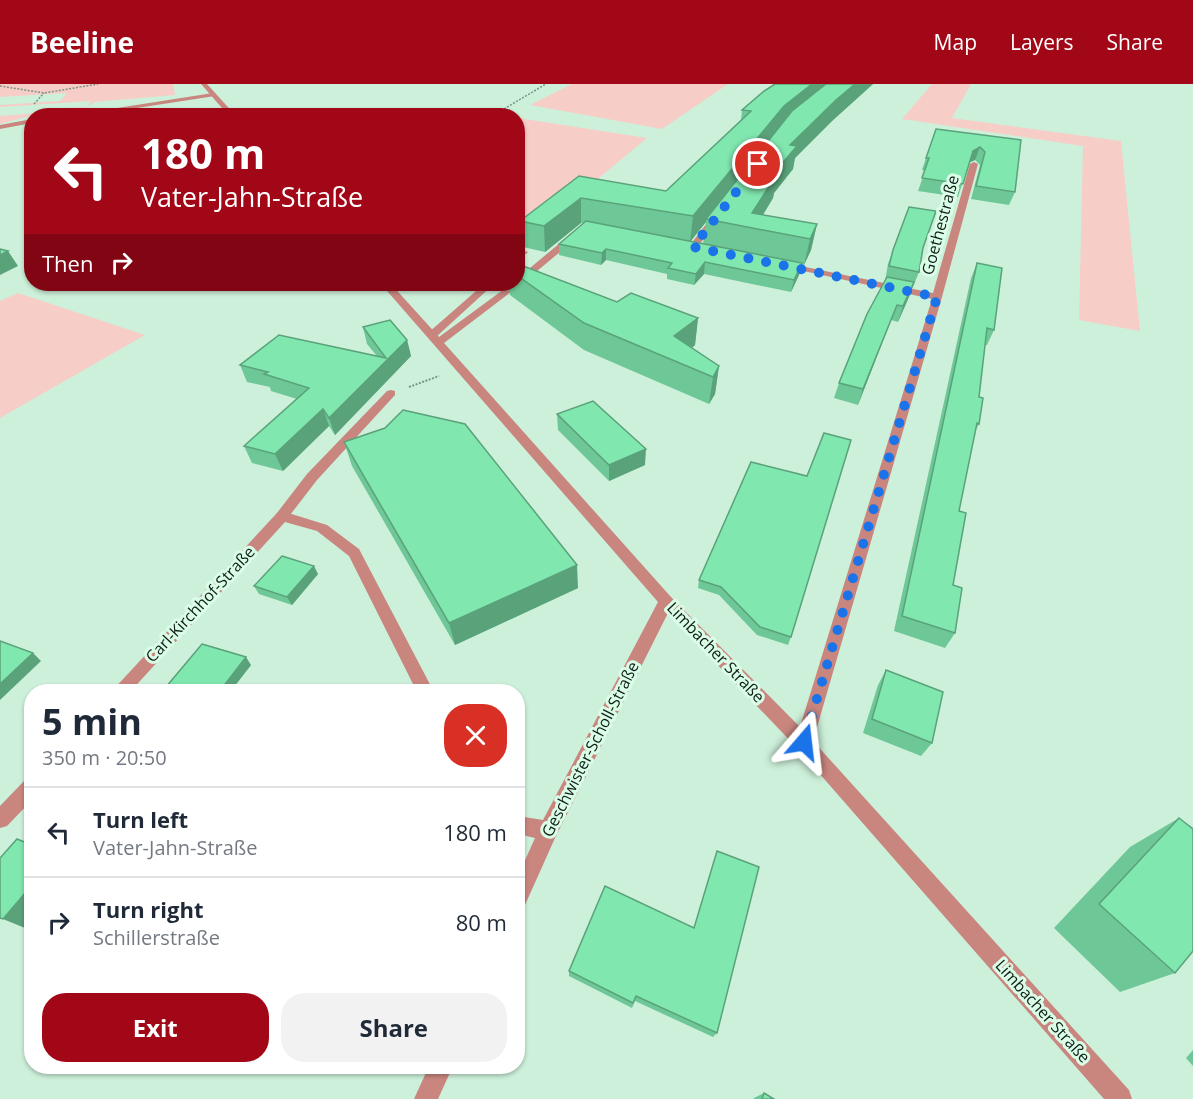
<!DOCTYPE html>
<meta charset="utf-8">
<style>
body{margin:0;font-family:"Open Sans",sans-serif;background:#f2f2f3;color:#1f2937;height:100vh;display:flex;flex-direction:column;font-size:22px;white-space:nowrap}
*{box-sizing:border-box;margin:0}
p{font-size:20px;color:#747a83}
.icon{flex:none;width:33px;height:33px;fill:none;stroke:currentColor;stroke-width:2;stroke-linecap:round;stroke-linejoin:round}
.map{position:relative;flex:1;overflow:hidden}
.details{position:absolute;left:24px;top:600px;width:501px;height:390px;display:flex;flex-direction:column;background:#fff;border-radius:24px;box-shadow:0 2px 4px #0004}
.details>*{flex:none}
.hud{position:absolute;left:24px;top:24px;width:501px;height:183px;border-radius:24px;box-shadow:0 2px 4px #0004;background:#a20717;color:#fff;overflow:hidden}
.pin{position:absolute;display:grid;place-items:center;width:51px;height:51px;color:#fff;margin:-26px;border:3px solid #fff;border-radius:50%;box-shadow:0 2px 6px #0007}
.me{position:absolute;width:66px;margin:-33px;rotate:17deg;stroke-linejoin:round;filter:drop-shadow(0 0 4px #0008)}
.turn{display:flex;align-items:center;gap:21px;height:126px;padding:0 18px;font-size:27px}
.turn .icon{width:78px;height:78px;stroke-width:2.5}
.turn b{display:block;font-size:42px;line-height:51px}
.then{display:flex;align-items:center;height:57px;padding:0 18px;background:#0003;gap:12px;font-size:22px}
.round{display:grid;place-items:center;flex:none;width:63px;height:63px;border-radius:24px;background:#f2f2f3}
.head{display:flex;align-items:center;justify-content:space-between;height:102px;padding:0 18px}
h1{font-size:36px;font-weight:700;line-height:45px}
.button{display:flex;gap:12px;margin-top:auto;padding:12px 18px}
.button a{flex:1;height:69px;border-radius:24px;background:#a20717;color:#fff;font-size:24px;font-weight:700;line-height:69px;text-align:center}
.button a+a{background:#f2f2f3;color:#1f2937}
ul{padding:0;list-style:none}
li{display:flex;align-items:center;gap:18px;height:90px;padding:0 18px;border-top:2px solid #e0e1e3}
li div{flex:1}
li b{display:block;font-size:22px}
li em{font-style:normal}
header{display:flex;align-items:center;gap:36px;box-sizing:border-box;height:84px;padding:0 30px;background:#a20717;color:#fff}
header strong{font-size:28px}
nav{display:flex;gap:33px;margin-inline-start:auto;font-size:21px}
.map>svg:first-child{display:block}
</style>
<header>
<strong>Beeline</strong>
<nav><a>Map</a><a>Layers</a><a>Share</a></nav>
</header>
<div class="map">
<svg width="1193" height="1015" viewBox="0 0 1193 1015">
<rect width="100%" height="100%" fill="#cdf0da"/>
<g fill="#f7cdc8">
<path d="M 0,0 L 173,0 L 175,11 L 94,18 C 76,32 57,29 35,32 C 26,32 11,37 0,40 L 0,32 L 65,27 L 66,24 L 87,23 L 91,17 L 0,23 L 0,21 L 60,17 L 67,9 L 0,13 Z"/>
<polygon points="572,0 728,0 662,45 530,21"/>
<polygon points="932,0 971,0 952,34 1121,57 1140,247 1079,236 1083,62 902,35"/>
<polygon points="518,34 647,54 528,153 518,151"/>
<polygon points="18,209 145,251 0,334 0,217"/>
</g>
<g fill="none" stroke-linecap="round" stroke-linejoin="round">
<g stroke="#7b9585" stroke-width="1.5" stroke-dasharray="2 1.5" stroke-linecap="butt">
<polyline points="0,2 44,9 98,0"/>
<polyline points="34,20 44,9"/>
<polyline points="492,32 546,0"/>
</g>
<polyline stroke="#7b9585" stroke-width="2" stroke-dasharray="2 1.5" stroke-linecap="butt" points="409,303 439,292"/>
<g fill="#c9867f" fill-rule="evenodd">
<polygon points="213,9 215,12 85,32 66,32"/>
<polygon points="32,35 32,39 0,45 0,41"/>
<polygon points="521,166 528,168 518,177 518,169"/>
<polygon points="484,200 494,200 436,253 428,253 428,249"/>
<polygon points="391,306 395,307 395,311 317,396 287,435 277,435 275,432 277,429 307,390 387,307"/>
</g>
<g fill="#c9867f" fill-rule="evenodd">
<polygon points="201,0 207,0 236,32 229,32"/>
<polygon points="974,78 978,80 942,213 813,657 1129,1006 1132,1015 1104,1015 798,665 668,529 555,754 525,821 518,824 518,792 535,754 518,750 518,732 543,736 658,518 381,200 391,200 439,253 511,200 518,200 518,194 572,149 578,149 578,153 519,202 444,259 671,513 800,643 932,215 776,181 781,178 933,209 970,80"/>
<polygon points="714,130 721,132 696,165 690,165 690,161"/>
<polygon points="282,427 327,441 359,465 434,608 417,608 349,472 317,447 285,438 130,608 111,608 277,429"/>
<polygon points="32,693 32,716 7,742 0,744 0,722 25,696"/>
<polygon points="429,982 453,982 438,1015 414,1015"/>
</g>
</g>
<g fill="#6ec796" fill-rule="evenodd">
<path d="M 775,0 L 873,0 L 832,37 L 795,74 L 793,85 L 774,109 L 773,114 L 763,131 L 817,140 L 811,166 L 804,181 L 802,180 L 799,191 L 791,208 L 704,190 L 694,201 L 667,195 L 667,190 L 606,176 L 601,181 L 559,171 L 559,160 L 584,139 L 581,139 L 545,168 L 523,163 L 520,137 L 579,92 L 666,107 L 741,37 L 742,26 ZM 706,138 L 703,160 L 690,158 Z"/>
<polygon points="1021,56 1015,108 1009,121 971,115 980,81 975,76 969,79 958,113 918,107 925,87 922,86 926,74"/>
<polygon points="923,165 919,188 913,203 898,238 891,236 858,321 834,314 839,299 885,197 888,180 893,166"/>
<polygon points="977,179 994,246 987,261 985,261 979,313 979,340 975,347 959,427 953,501 955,549 945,564 894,547 971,194"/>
<polygon points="518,180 617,218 698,234 695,261 692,264 719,282 715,310 709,320 584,266 510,211 509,200 518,200"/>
<polygon points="363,243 407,256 411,272 335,351 329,342 283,387 252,379 244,362 297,315 271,307 270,303 247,298 240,281 377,272 367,260"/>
<polygon points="557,330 645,381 609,397 558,346"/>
<polygon points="344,358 578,504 455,561 352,382"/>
<polygon points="751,378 791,553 788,561 757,551 719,511 698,504 699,496"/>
<polygon points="318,490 292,521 259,510 254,502"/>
<polygon points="251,581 230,608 170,608 166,603"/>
<polygon points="886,586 932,659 921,672 863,649 878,601"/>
<polygon points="1179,734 1175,889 1120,908 1054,844 1130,763"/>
<polygon points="717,767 717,949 713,953 635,917 632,924 569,892 569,887 694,843"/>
<polygon points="1193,966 1193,982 1186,974"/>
<polygon points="764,1009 774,1015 753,1015 754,1014"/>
</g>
<g fill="#5aa27a">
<polygon points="812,0 832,0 706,135 706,138 690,158 693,132 784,22"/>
<polygon points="855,0 873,0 832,37 795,74 793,85 774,109 773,114 755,144 752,129 790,61 836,16"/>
<polygon points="980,63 975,76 968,79 973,67"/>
<polygon points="581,114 581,139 545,168 544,142"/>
<polygon points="817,140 811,166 804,181 810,155"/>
<polygon points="606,165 606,176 601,181 602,169"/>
<polygon points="8,167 18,182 0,191 0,171"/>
<polygon points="705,178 704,190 694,201 696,190"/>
<polygon points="802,179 799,191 791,208 794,196"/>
<polygon points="914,198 909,213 898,238 903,222"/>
<polygon points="897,221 891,236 858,321 863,305"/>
<polygon points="698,234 695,261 675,277 674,252"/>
<polygon points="407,256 411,272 335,351 329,334"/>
<polygon points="719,282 715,310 709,320 713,293"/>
<polygon points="323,325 329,342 283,387 275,370"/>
<polygon points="646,365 645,381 609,397 609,381"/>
<polygon points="577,481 578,504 455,561 449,539"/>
<polygon points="314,482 318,490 292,521 287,513"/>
<polygon points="33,569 41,577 0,616 0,600"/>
<polygon points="246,573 251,581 230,608 219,608"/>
<polygon points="32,801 32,836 25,844 3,835"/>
</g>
<g fill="#80e7af" stroke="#5aa27a" stroke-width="1.5">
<polygon points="775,0 812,0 784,22 693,132 581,114 544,142 520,137 579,92 666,107 751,27 742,26 764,7"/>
<polygon points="826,0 855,0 836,16 790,61 797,62 774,89 777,90 752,129 817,140 810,155 706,135 792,27"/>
<polygon points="936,45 1021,56 1015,108 976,102 985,68 980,63 973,67 963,100 922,94 929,74 926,74"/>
<polygon points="909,123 936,127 923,164 919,188 889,182 893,166"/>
<polygon points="586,137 802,179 794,196 705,178 696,190 668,184 672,179 606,165 602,169 559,160"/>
<polygon points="0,165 8,167 0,171"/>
<polygon points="977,179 1002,184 994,246 987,244 979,313 983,314 979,340 977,339 959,427 966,429 953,501 962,504 955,549 902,532"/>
<polygon points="518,180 617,218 631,209 698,234 674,252 719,282 713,293 584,239 518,192"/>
<polygon points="887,193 914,198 903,222 897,221 863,305 839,299 867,230"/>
<polygon points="390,236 407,256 329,334 323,325 275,370 244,362 309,304 264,290 268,288 240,281 279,251 386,274 363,243"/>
<polygon points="593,317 646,365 609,381 557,330"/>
<polygon points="403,326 465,340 577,481 449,539 344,358 385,344"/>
<polygon points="824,349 851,356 791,553 760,543 721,503 699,496 751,378 807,392"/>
<polygon points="282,472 314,482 287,513 254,502"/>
<polygon points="0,557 33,569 0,600"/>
<polygon points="202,560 246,573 219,608 181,608 166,603"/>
<polygon points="886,586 943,608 932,659 872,635"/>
<polygon points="1179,734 1193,745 1193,867 1175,889 1099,820"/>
<polygon points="17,755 32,761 32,801 3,835 0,834 0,774"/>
<polygon points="717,767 759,783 717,949 636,912 633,919 569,887 605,802 694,844"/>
<polygon points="764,1009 774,1015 762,1015"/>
</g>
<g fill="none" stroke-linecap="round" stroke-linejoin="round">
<polyline stroke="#1a73e8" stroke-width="10" stroke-dasharray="0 18" points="758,80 693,163 937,213 804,658"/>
</g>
<g text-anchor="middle" stroke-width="6" stroke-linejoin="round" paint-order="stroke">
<g font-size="16" fill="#101d16" stroke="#dafde7">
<text transform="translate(940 141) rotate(-75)" y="6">Goethestraße</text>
<text transform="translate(200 520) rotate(-47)" y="6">Carl-Kirchhof-Straße</text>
<text transform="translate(716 568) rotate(46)" y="6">Limbacher Straße</text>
<text transform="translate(590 665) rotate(-63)" y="6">Geschwister-Scholl-Straße</text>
<text transform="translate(1043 927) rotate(48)" y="6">Limbacher Straße</text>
</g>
</g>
</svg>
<div class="pin" style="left:758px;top:80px;background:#d93025"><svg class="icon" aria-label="arrive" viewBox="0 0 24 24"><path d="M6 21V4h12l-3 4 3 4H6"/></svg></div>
<svg class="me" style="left:804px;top:658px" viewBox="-20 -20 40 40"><path d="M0-17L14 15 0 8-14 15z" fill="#1a73e8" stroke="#fff" stroke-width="4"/></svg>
<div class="hud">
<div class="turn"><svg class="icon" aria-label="left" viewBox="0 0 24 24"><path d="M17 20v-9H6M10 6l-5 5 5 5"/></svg><div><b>180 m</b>Vater-Jahn-Straße</div></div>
<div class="then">Then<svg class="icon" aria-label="right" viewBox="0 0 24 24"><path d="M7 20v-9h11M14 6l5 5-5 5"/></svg></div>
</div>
<section class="details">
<div class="head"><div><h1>5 min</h1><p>350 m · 20:50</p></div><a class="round" style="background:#d93025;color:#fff"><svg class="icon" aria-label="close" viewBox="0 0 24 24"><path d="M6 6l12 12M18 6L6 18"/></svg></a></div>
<ul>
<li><svg class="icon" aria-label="left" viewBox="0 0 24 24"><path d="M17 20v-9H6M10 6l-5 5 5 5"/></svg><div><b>Turn left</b><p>Vater-Jahn-Straße</p></div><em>180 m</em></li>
<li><svg class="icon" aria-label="right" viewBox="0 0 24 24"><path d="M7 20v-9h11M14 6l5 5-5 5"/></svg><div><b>Turn right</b><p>Schillerstraße</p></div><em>80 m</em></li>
</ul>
<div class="button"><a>Exit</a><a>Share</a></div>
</section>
</div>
